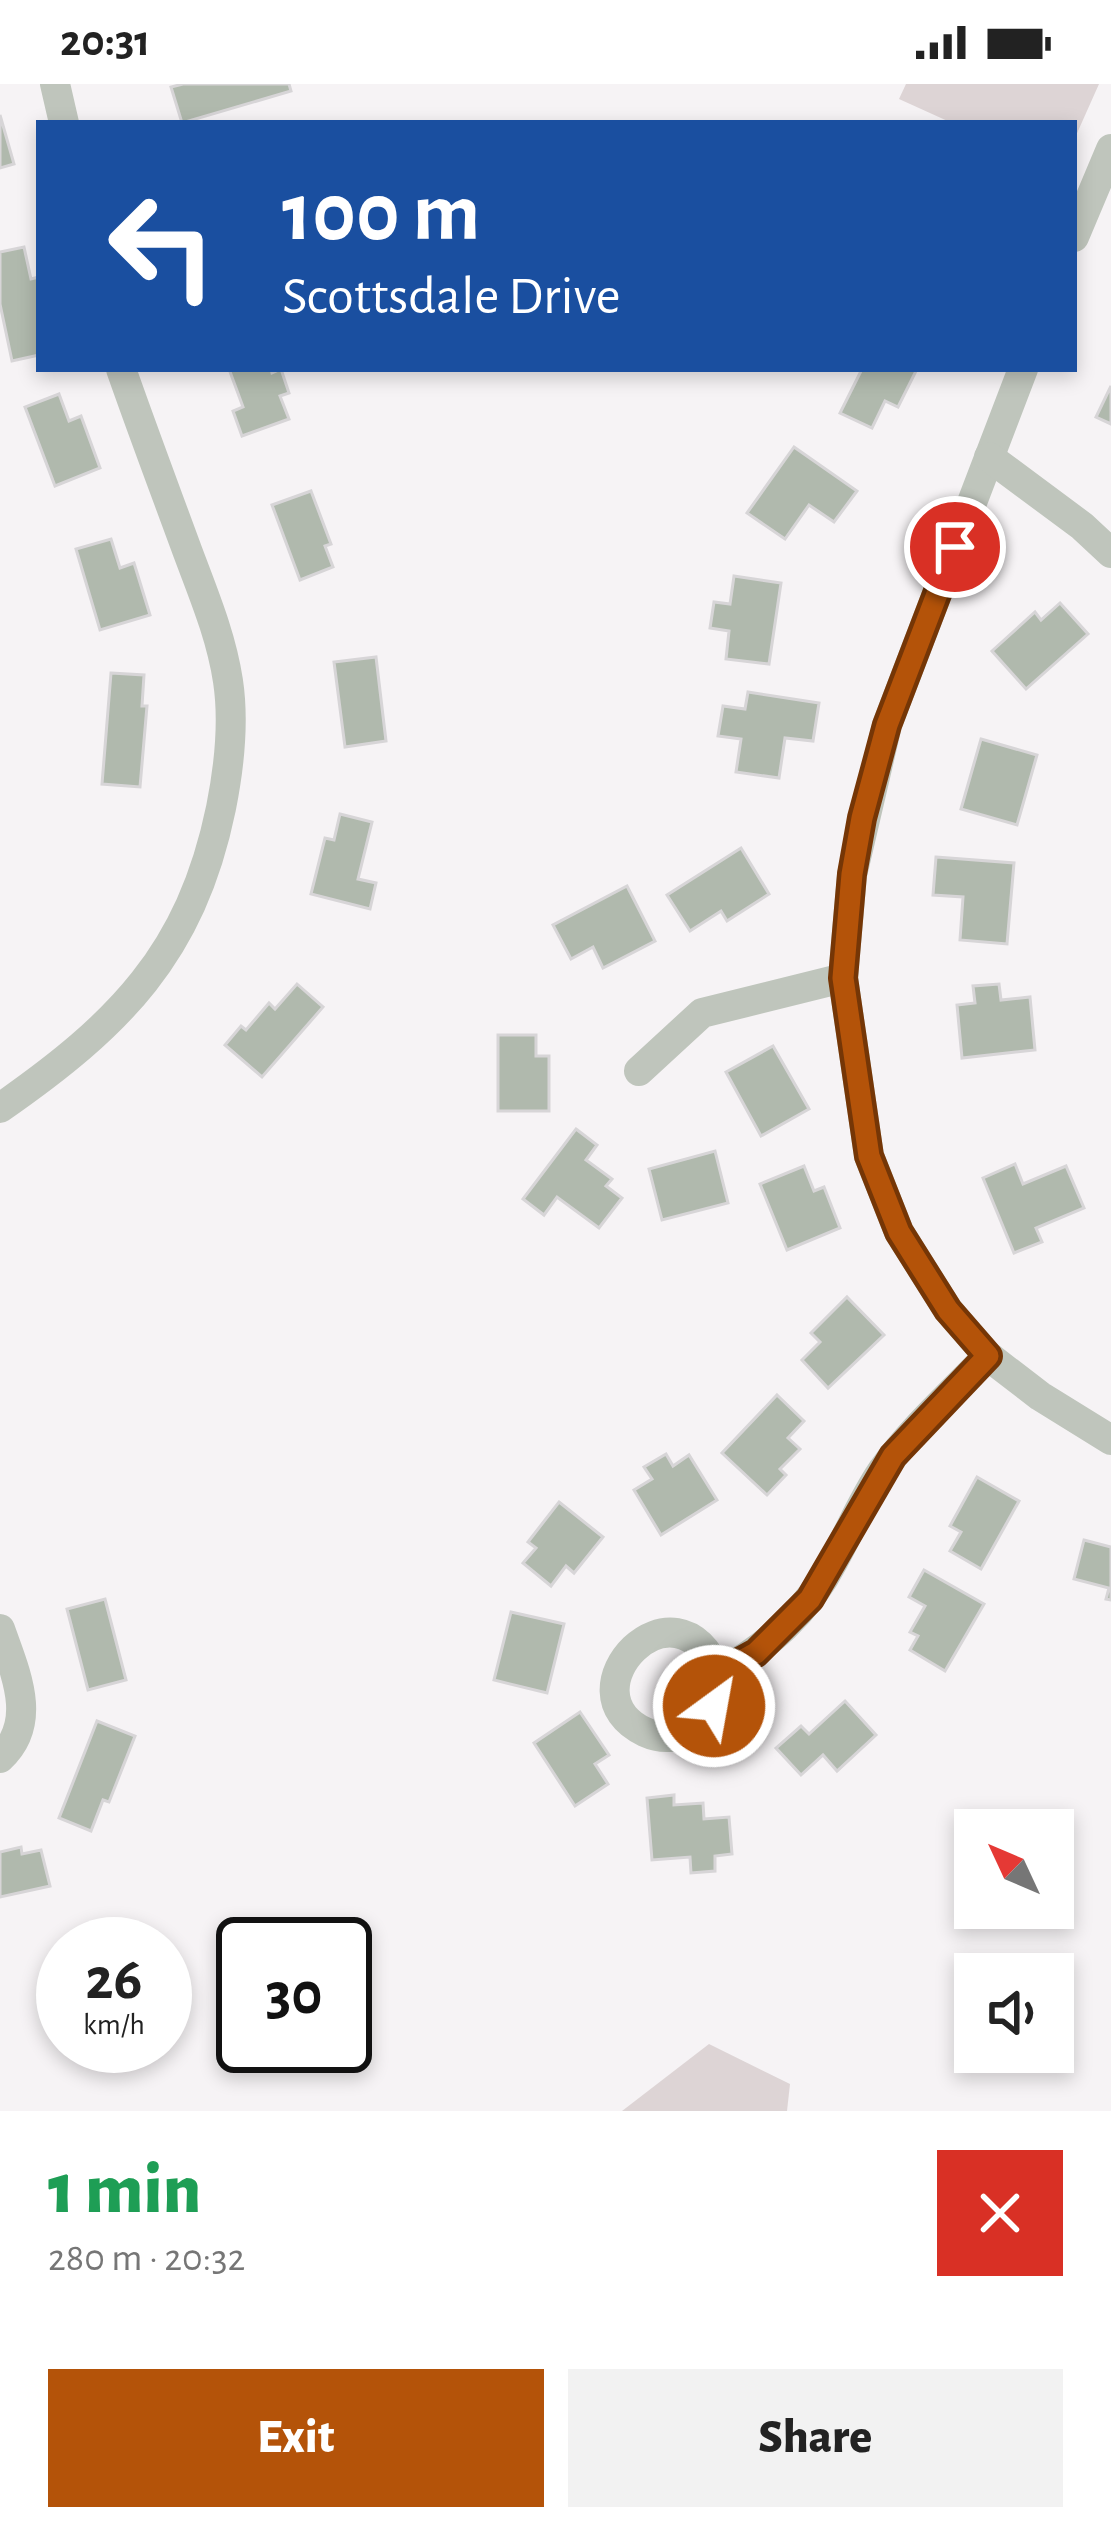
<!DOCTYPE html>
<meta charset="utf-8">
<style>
body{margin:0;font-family:"Alegreya Sans",sans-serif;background:#f2f2f2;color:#222;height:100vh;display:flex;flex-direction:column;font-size:45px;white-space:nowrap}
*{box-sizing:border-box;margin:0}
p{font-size:39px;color:#767676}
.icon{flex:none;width:66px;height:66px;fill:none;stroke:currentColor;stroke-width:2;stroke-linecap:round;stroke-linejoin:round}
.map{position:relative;height:2027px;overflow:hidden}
.side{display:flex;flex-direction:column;background:#fff;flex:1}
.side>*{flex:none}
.hud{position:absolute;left:36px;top:36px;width:1041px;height:252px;border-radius:0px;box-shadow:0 6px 18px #0003;background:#1a4fa0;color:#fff;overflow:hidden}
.needle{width:78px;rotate:314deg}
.fabs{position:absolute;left:954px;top:1725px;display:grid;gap:24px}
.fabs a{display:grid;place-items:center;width:120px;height:120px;border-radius:0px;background:#fff;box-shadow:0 6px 18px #0003;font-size:60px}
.speed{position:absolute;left:36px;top:1833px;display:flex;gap:24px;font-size:60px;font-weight:700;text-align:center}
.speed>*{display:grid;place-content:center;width:156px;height:156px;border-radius:50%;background:#fff;box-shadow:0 6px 18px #0003;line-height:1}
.speed small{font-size:30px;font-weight:400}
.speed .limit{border:6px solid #111;border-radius:18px;background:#fff;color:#111}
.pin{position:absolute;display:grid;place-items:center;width:102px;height:102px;color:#fff;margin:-51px;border:6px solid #fff;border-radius:50%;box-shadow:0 3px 12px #0007}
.me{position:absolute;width:132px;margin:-66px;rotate:32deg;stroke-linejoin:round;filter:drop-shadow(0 0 9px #0008)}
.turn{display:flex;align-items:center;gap:42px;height:252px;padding:0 48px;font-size:54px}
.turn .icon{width:156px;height:156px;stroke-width:2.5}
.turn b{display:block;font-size:84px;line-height:102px}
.round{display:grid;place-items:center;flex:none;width:126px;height:126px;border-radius:0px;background:#f2f2f2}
.summary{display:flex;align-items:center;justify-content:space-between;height:204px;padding:0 48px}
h1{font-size:72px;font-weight:800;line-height:90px;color:#1e9e55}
.cta{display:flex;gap:24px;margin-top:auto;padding:24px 48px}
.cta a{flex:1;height:138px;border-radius:0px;background:#b45309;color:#fff;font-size:48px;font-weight:800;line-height:138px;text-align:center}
.cta a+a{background:#f2f2f2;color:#222}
.status{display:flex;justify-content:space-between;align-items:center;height:84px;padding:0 60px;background:#fff;direction:ltr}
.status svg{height:33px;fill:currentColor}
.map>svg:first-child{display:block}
</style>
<div class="status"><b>20:31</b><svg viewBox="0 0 49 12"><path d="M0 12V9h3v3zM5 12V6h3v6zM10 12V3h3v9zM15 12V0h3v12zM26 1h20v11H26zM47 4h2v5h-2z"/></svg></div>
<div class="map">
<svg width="1111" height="2027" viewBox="0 0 1111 2027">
<rect width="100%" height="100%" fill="#f6f3f5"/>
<g fill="#ddd4d5">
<polygon points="906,0 1099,0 1074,56 1074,39 952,39 899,15"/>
<polygon points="709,1960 790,2000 787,2027 622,2027"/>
</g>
<g fill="#b0b9ad" stroke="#d7d5d7" stroke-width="3">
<polygon points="183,0 289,0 291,7 182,39 171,3"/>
<polygon points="0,31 14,80 0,84"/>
<polygon points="24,163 31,195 39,193 39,271 12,277 0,220 0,168"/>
<polygon points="229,285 271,285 272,289 281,285 289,309 280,312 289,335 242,352 233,327 243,323"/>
<polygon points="862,285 917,285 898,323 885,317 872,344 840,329"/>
<polygon points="1111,302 1111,340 1096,333"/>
<polygon points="59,310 69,337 81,332 100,384 55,402 25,323"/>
<polygon points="794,363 857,407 834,438 809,421 785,455 747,429"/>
<polygon points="311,407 331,460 325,462 333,483 300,496 272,421"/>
<polygon points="111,455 120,484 134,479 150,531 100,546 76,465"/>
<polygon points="734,492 781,499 769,580 726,575 729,547 710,544 714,518 730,520"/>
<polygon points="1060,519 1088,550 1026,605 992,567 1035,528 1041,536"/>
<polygon points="376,573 386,657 345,663 334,578"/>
<polygon points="111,589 144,591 142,622 147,622 140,703 102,700"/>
<polygon points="748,608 819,619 813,657 785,654 779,694 736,688 741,655 718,652 723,622 745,625"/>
<polygon points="981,655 1037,671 1017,741 961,725"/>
<polygon points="340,730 372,738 358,795 376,799 370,825 311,810 325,754 334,756"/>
<polygon points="741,764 769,810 727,837 721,827 690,847 667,811"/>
<polygon points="936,773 1014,779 1007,860 960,856 963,813 933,811"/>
<polygon points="627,802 655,857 603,884 593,863 571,875 553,841"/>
<polygon points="297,900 323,923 262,993 225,961 241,942 246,946 269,919 275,925"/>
<polygon points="999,900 1001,916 1030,913 1035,966 962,974 957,921 975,919 973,902"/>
<polygon points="498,951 536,951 536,972 549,972 549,1027 498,1027"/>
<polygon points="773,962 809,1025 761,1052 726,988"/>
<polygon points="576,1045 597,1061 586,1076 612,1095 606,1102 622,1114 599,1144 557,1113 544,1131 523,1115"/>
<polygon points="715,1067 728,1119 662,1136 649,1085"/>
<polygon points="1015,1080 1023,1100 1066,1082 1084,1124 1036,1144 1042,1158 1014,1169 983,1094"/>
<polygon points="804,1082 814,1107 824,1103 840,1144 787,1166 760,1100"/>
<polygon points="847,1213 884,1251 828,1304 802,1276 820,1258 811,1249"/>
<polygon points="777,1311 804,1337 788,1354 800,1365 780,1385 786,1391 767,1411 722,1369"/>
<polygon points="666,1370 673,1382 689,1371 717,1416 661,1451 634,1406 652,1395 644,1383"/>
<polygon points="977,1393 1019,1417 981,1485 950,1467 961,1448 950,1442"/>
<polygon points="559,1418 603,1453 574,1489 566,1482 551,1502 523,1479 536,1464 528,1458"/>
<polygon points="1084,1456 1111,1463 1111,1516 1106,1515 1109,1504 1074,1495"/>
<polygon points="924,1486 984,1520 945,1587 910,1566 918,1552 910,1548 925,1522 909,1513"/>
<polygon points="105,1515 126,1596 88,1606 67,1525"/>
<polygon points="511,1528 564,1540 547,1609 494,1596"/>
<polygon points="845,1617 876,1651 837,1687 823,1671 801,1691 776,1664 801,1642 809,1650"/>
<polygon points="580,1628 609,1671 595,1680 608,1700 575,1722 534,1659"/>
<polygon points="97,1637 135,1652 109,1718 103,1716 91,1747 59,1734"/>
<polygon points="674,1711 674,1721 703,1719 704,1735 729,1733 732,1770 715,1772 715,1787 691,1789 690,1773 652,1776 647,1714"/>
<polygon points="21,1763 22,1770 41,1766 50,1802 0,1813 0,1768"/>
</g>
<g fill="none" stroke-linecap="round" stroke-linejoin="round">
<g stroke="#bfc5bc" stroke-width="30">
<polyline points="55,0 64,39"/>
<polyline points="1074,153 1111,65"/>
<polyline points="1023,285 887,641 852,791 843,894 869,1072 899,1148 948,1226 988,1272 1040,1312 1111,1356"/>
<polyline points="989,373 1082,442 1111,469"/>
<polyline points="639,987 702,929 843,894"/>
<path d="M 0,1024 C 119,941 191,870 221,724 C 229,684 234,637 228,597 C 221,551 203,509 187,466 C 165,406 142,345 121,285"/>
<path d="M 0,1545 C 15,1588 39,1638 0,1674"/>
<path d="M 718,1590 C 719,1629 687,1667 645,1648 C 560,1608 676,1485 718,1590 C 768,1563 807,1528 834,1476 C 850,1447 863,1415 882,1387 C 912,1345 952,1309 988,1272"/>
</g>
</g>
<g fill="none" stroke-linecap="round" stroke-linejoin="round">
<defs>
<polyline id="route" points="714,1622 718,1590 756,1569 810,1515 893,1372 988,1272 948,1226 899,1148 869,1072 843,894 852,790 862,734 887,641 955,463"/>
</defs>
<use href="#route" stroke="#753606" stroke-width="30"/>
<use href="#route" stroke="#b45309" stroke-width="21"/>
</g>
</svg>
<div class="fabs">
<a><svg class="needle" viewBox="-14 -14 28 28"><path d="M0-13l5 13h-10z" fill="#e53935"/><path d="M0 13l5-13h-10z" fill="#767676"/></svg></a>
<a><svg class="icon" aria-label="sound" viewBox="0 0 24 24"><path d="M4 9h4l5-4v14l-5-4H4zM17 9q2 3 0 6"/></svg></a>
</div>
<div class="speed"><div>26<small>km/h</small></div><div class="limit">30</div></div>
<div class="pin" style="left:955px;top:463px;background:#d93025"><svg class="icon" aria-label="arrive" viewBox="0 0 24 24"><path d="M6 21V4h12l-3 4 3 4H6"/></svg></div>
<svg class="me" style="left:714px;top:1622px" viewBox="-20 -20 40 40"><circle r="17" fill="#b45309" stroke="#fff" stroke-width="3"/><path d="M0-11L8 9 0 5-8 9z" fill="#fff"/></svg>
<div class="hud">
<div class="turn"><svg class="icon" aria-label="left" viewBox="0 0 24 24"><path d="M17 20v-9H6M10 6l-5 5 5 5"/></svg><div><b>100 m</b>Scottsdale Drive</div></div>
</div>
</div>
<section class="side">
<div class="summary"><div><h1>1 min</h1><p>280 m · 20:32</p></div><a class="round" style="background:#d93025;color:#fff"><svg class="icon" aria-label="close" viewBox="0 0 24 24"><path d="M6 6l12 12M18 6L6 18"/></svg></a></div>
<div class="cta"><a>Exit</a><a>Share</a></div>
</section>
